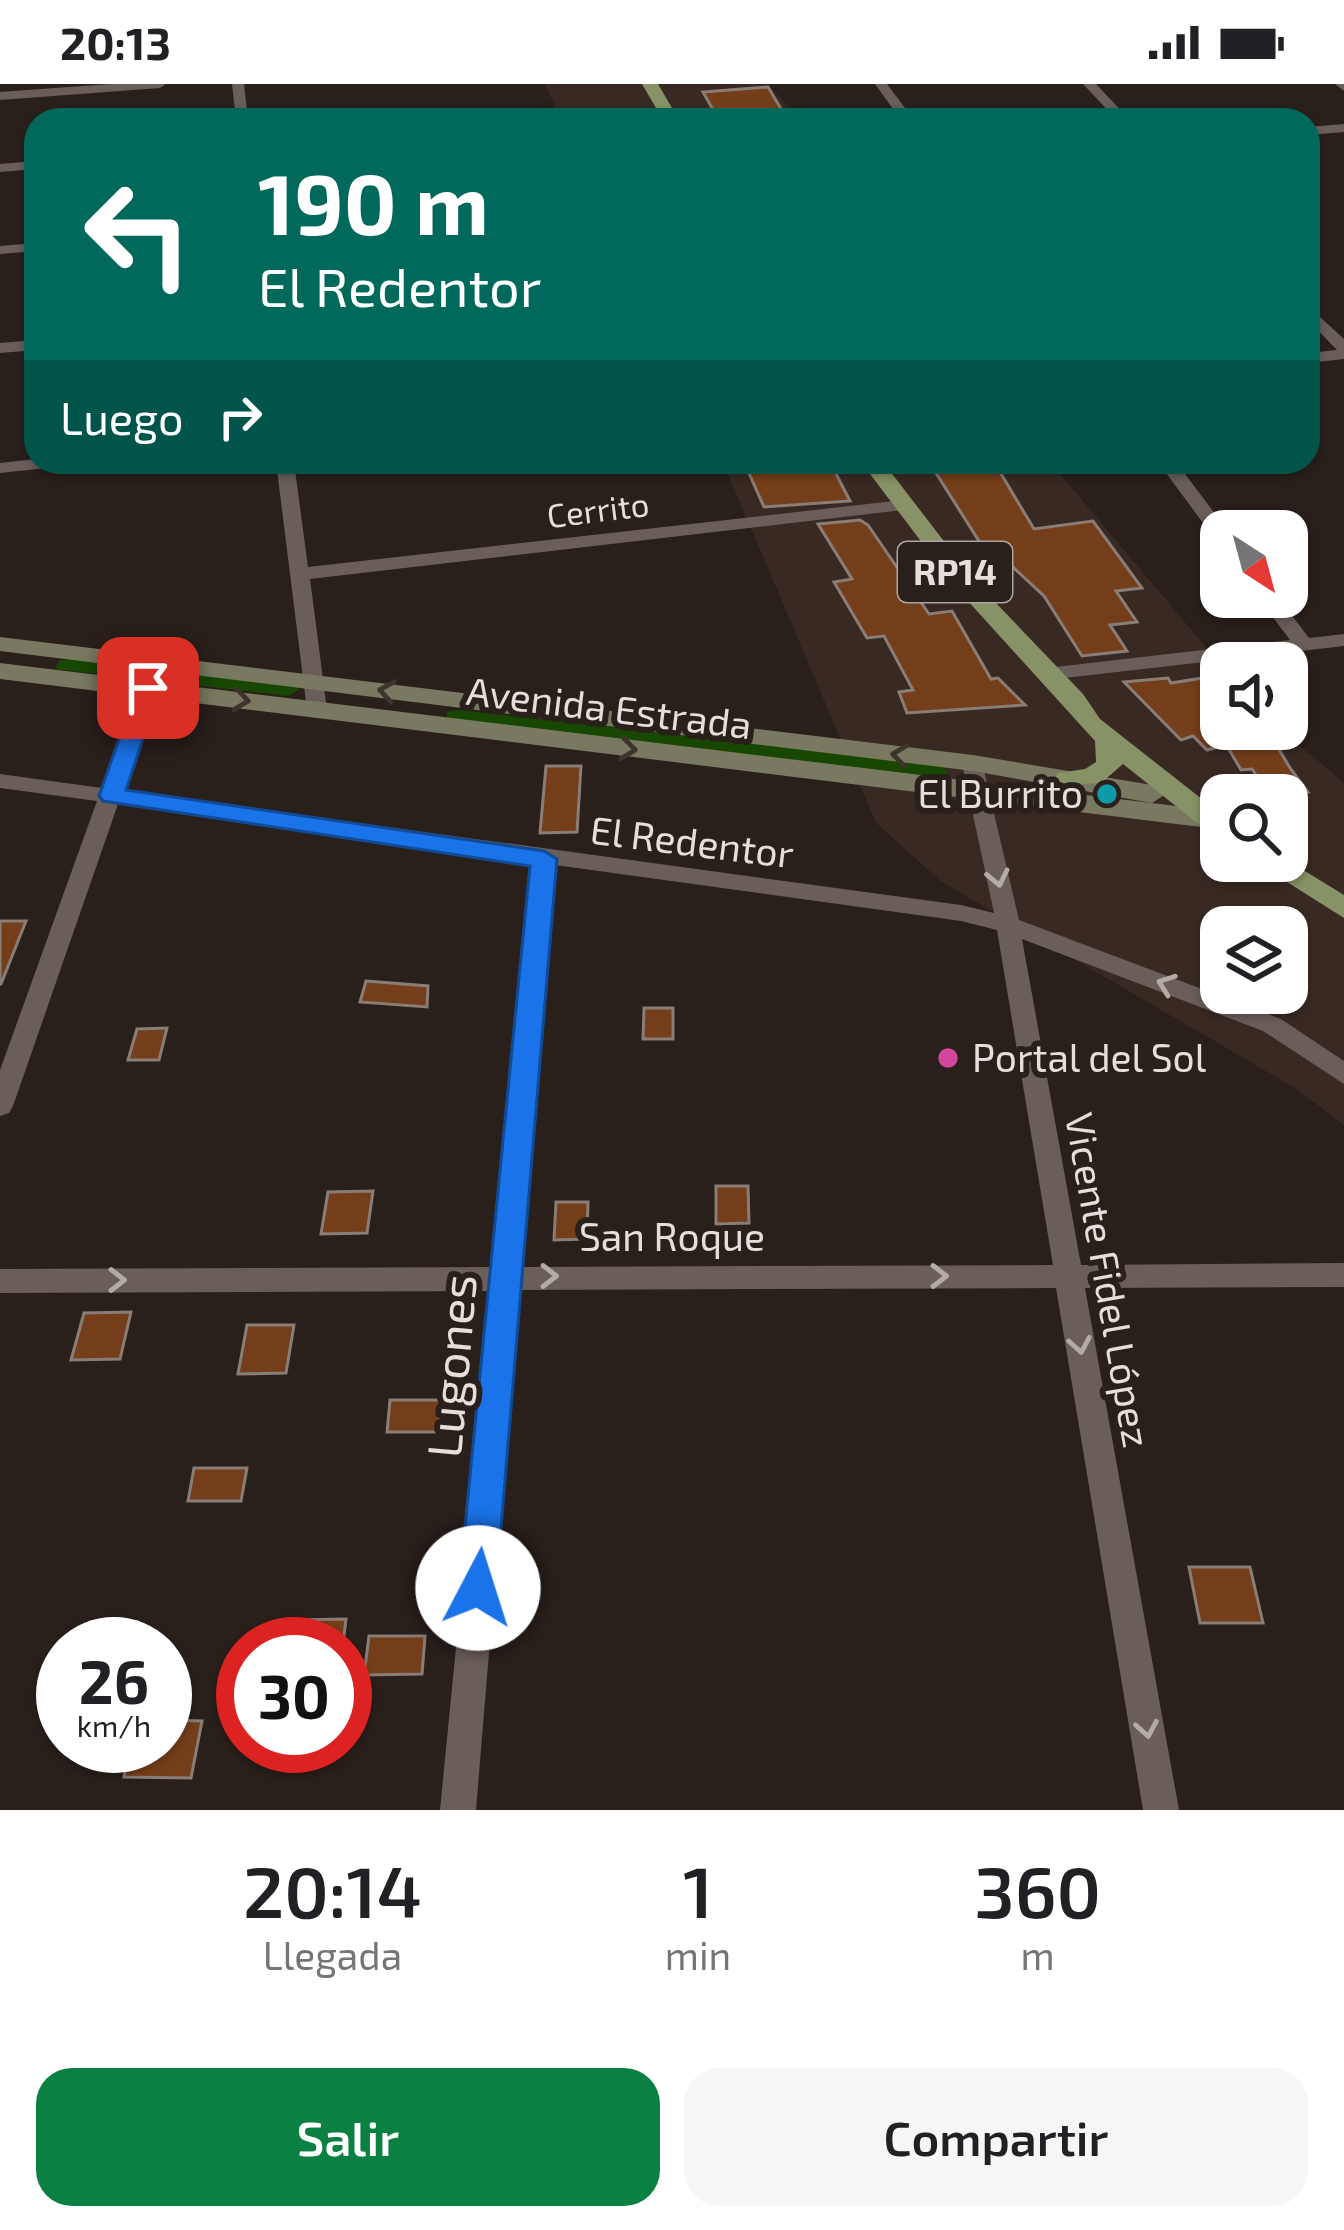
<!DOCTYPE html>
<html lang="es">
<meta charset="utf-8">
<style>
body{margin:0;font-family:"Exo 2",sans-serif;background:#f6f6f6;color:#202124;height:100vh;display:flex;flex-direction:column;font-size:45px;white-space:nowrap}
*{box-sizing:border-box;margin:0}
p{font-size:39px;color:#757577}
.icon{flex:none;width:66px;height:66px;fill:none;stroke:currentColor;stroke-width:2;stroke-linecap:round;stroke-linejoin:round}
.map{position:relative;height:1726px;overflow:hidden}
.side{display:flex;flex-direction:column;background:#fff;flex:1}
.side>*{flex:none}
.top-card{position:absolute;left:24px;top:24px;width:1296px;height:366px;border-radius:36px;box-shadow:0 3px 9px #0004;background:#00695c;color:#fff;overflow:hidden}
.needle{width:78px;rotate:144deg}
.controls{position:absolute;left:1200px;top:426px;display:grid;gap:24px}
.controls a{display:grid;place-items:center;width:108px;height:108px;border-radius:24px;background:#fff;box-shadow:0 3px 9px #0004;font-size:60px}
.speed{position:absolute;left:36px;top:1533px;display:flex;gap:24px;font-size:60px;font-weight:700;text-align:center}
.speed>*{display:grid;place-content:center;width:156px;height:156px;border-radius:50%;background:#fff;box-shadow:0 3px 9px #0004;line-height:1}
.speed small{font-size:30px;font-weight:400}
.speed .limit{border:18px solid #d22;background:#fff;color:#111}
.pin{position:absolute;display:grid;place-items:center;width:102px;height:102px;color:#fff;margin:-51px;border-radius:24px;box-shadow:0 6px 18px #0006}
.me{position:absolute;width:132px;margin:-66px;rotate:5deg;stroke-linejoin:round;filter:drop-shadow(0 0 9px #0008)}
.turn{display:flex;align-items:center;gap:42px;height:252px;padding:0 36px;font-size:54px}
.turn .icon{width:156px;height:156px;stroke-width:2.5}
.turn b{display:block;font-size:84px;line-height:102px}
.then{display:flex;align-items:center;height:114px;padding:0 36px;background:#0003;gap:24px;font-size:45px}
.eta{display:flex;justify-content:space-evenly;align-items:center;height:204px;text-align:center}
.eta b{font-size:72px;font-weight:600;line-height:84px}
.cta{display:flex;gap:24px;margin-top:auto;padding:24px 36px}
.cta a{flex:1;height:138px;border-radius:36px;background:#0b8043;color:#fff;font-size:48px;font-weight:600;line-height:138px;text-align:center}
.cta a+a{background:#f6f6f6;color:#202124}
.status{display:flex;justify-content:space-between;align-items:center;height:84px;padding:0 60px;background:#fff;direction:ltr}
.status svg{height:33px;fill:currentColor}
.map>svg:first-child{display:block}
</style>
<div class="status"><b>20:13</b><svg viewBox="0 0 49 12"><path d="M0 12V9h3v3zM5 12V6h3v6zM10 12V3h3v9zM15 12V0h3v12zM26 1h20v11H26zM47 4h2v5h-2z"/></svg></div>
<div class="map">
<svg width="1344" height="1726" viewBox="0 0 1344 1726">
<rect width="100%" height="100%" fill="#291f1b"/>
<g fill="#392923" fill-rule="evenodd">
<polygon points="545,0 767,0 802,36 561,36"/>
<path d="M 723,378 L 1050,378 L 1221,581 L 1221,645 L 1280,645 L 1344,699 L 1344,1041 L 1295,1004 L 942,798 L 876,739 ZM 1221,711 L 1287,711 L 1287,777 L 1221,777 ZM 1221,843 L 1287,843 L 1287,909 L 1221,909 Z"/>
</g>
<g fill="#184702">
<polygon points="69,575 298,602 300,605 288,612 55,585 59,577"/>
<polygon points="458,626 941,680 948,688 939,694 446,637 447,628"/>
</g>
<g fill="#753e1a" stroke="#897d77" stroke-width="3">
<polygon points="768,3 783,28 716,31 703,8"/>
<polygon points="744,378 830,378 850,417 764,423"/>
<polygon points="929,378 994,378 1034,445 1093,437 1142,504 1116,507 1137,538 1110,541 1127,567 1082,572 1044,512 1003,474 991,476"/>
<polygon points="860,436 868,441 929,530 952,527 991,595 998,594 1025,621 907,629 899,608 913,606 884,552 867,554 834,498 852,495 818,440"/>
<polygon points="1221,591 1221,645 1229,645 1241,657 1207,666 1193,652 1181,656 1124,598 1168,594 1171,599"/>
<polygon points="1274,657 1290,684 1308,708 1270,711 1252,685 1241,686 1227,662"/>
<polygon points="546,682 581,682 577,748 540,749"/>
<polygon points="0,837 26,837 1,900 0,900"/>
<polygon points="366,897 428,902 427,923 360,918"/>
<polygon points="644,924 673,924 673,955 643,955"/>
<polygon points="167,944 159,976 128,976 137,945"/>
<polygon points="716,1102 748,1102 749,1139 716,1140"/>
<polygon points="373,1107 367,1149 321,1150 328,1108"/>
<polygon points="556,1118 588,1118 587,1155 554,1156"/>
<polygon points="131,1228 120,1275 71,1276 84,1229"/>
<polygon points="247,1241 294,1241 286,1289 238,1290"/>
<polygon points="390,1316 441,1316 438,1348 387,1348"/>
<polygon points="194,1384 247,1384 241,1417 188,1417"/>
<polygon points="1189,1483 1250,1483 1263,1539 1200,1539"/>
<polygon points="346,1535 343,1560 287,1560 290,1536"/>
<polygon points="369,1552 425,1552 422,1590 364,1591"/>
<polygon points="165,1636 202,1637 191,1694 124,1693 131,1662 165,1662"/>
</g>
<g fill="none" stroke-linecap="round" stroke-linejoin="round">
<g fill="#6a5e5a" fill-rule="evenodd">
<polygon points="110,0 166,0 160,4 0,16 0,8"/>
<polygon points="232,0 244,0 248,36 236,36"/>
<polygon points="875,0 887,0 914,36 901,36"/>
<polygon points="1083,0 1096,0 1130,36 1117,36"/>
<polygon points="1335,0 1344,0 1344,7"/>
<polygon points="673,27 673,33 668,34 589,36 595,32"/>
<polygon points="1344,40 1344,48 1308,51 1308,43"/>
<polygon points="36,77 36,85 0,88 0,80"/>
<polygon points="36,159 36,167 0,170 0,162"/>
<polygon points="1308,222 1344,255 1344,275 1308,279 1308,269 1337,266 1308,236"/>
<polygon points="36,256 36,266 0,269 0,259"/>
<polygon points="36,375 36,378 65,378 56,383 0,389 0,379"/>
<polygon points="276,378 294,378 308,483 903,416 912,421 903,426 310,495 327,626 317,632 307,626"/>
<polygon points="1158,378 1176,378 1228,447 1221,447 1221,456 1214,454"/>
<polygon points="1258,513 1278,513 1309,554 1344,550 1344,562 1047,596 1037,590 1047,584 1290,556"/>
<path d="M 148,598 L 158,604 L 123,707 L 961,821 L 994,829 L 962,679 L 973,672 L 981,674 L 1019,836 L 1281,935 L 1344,977 L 1344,1000 L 1263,947 L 1022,855 L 1081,1181 L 1344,1179 L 1344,1203 L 1085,1204 L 1179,1726 L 1143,1726 L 1056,1204 L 519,1206 L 476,1726 L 440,1726 L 491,1207 L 0,1209 L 0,1185 L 493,1183 L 532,778 L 118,720 L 13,1022 L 9,1029 L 0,1032 L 0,986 L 97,717 L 0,704 L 0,690 L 102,704 L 138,604 ZM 555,781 L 961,837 L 997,846 L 1053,1181 L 521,1183 Z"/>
</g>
<g fill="#797860" fill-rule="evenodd">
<polygon points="0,553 973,671 1152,701 1166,710 1152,719 973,687 0,567"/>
<polygon points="0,579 1209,726 1219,729 1221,738 1209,744 0,595"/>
</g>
<g fill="#879266" fill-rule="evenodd">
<polygon points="642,0 658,0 679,36 663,36"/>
<polygon points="861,378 883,378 973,495 1083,610 1100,635 1221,730 1221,753 1211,750 1123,680 1101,699 1058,701 1054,695 1058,689 1085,685 1096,678 1095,657 957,505"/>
<polygon points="1287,776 1344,811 1344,834 1254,777"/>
</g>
</g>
<defs><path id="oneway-chevron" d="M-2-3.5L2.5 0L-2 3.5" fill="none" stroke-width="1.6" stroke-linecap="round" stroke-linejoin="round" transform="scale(3)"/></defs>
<g stroke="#3d352c">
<use href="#oneway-chevron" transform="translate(387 607) rotate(-171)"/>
<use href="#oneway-chevron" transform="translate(241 616) rotate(7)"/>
<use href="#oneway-chevron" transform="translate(628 665) rotate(7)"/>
<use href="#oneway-chevron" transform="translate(900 671) rotate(-173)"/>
</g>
<g stroke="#b4aba7">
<use href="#oneway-chevron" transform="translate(998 794) rotate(78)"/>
<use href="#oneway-chevron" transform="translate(1166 900) rotate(-160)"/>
<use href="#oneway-chevron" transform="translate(549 1192)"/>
<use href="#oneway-chevron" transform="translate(939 1192)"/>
<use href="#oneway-chevron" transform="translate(117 1196)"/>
<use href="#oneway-chevron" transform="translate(1080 1261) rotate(80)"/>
<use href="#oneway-chevron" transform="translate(1147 1645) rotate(80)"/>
</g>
<polygon fill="#1a73e8" stroke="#114b97" stroke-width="3" points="148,597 160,604 126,706 544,767 557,775 496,1504 491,1516 478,1521 465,1516 459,1504 530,782 103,717 99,712 137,604"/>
<circle fill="#0f9aa8" stroke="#291f1b" stroke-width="4.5" cx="1107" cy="710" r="12"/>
<circle fill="#d1479c" stroke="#291f1b" stroke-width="4.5" cx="948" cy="974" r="12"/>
<g text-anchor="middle" stroke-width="12" stroke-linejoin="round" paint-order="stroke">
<g font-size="33" fill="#e5dedb" stroke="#291f1b">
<text transform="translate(598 426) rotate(-7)" y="12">Cerrito</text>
</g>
<rect fill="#291f1b" stroke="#ada5a1" stroke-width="3" x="898" y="458" width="114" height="60" rx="9"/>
<g font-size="36" font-weight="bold" fill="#e5dedb">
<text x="955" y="501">RP14</text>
</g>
<g font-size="39" fill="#e5dedb" stroke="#291f1b">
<text transform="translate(609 624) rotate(7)" y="14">Avenida Estrada</text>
<text transform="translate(692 758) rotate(7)" y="14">El Redentor</text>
<text x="672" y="1167">San Roque</text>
<text transform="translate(1108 1196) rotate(80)" y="14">Vicente Fidel López</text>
</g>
<g font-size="39" fill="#e5dedb" stroke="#291f1b" text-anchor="end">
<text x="1083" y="724">El Burrito</text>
<text x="972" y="988" text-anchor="start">Portal del Sol</text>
</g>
<g font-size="48" fill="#e5dedb" stroke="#291f1b">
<text transform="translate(452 1282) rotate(-85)" y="17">Lugones</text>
</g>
</g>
</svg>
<div class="controls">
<a><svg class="needle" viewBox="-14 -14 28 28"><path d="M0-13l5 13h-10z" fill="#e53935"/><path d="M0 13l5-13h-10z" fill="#757577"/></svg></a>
<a><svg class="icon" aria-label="sound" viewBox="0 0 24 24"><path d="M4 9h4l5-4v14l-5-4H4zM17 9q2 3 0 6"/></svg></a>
<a><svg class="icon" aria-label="search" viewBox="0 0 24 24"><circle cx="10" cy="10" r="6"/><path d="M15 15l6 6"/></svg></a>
<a><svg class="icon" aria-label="layers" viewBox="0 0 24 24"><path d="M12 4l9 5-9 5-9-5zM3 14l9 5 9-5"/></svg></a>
</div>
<div class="speed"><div>26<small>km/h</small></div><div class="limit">30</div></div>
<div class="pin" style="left:148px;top:604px;background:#d93025"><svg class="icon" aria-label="arrive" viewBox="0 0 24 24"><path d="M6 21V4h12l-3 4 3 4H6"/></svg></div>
<svg class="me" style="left:478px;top:1504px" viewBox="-20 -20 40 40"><circle r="19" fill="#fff"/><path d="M0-13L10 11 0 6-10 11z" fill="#1a73e8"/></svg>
<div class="top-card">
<div class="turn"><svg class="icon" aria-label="left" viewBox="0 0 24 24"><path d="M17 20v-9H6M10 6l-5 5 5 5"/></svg><div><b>190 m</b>El Redentor</div></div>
<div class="then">Luego<svg class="icon" aria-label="right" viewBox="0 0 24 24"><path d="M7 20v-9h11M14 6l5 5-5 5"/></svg></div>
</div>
</div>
<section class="side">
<div class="eta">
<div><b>20:14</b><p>Llegada</p></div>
<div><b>1</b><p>min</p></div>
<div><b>360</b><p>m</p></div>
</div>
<div class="cta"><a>Salir</a><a>Compartir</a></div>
</section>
